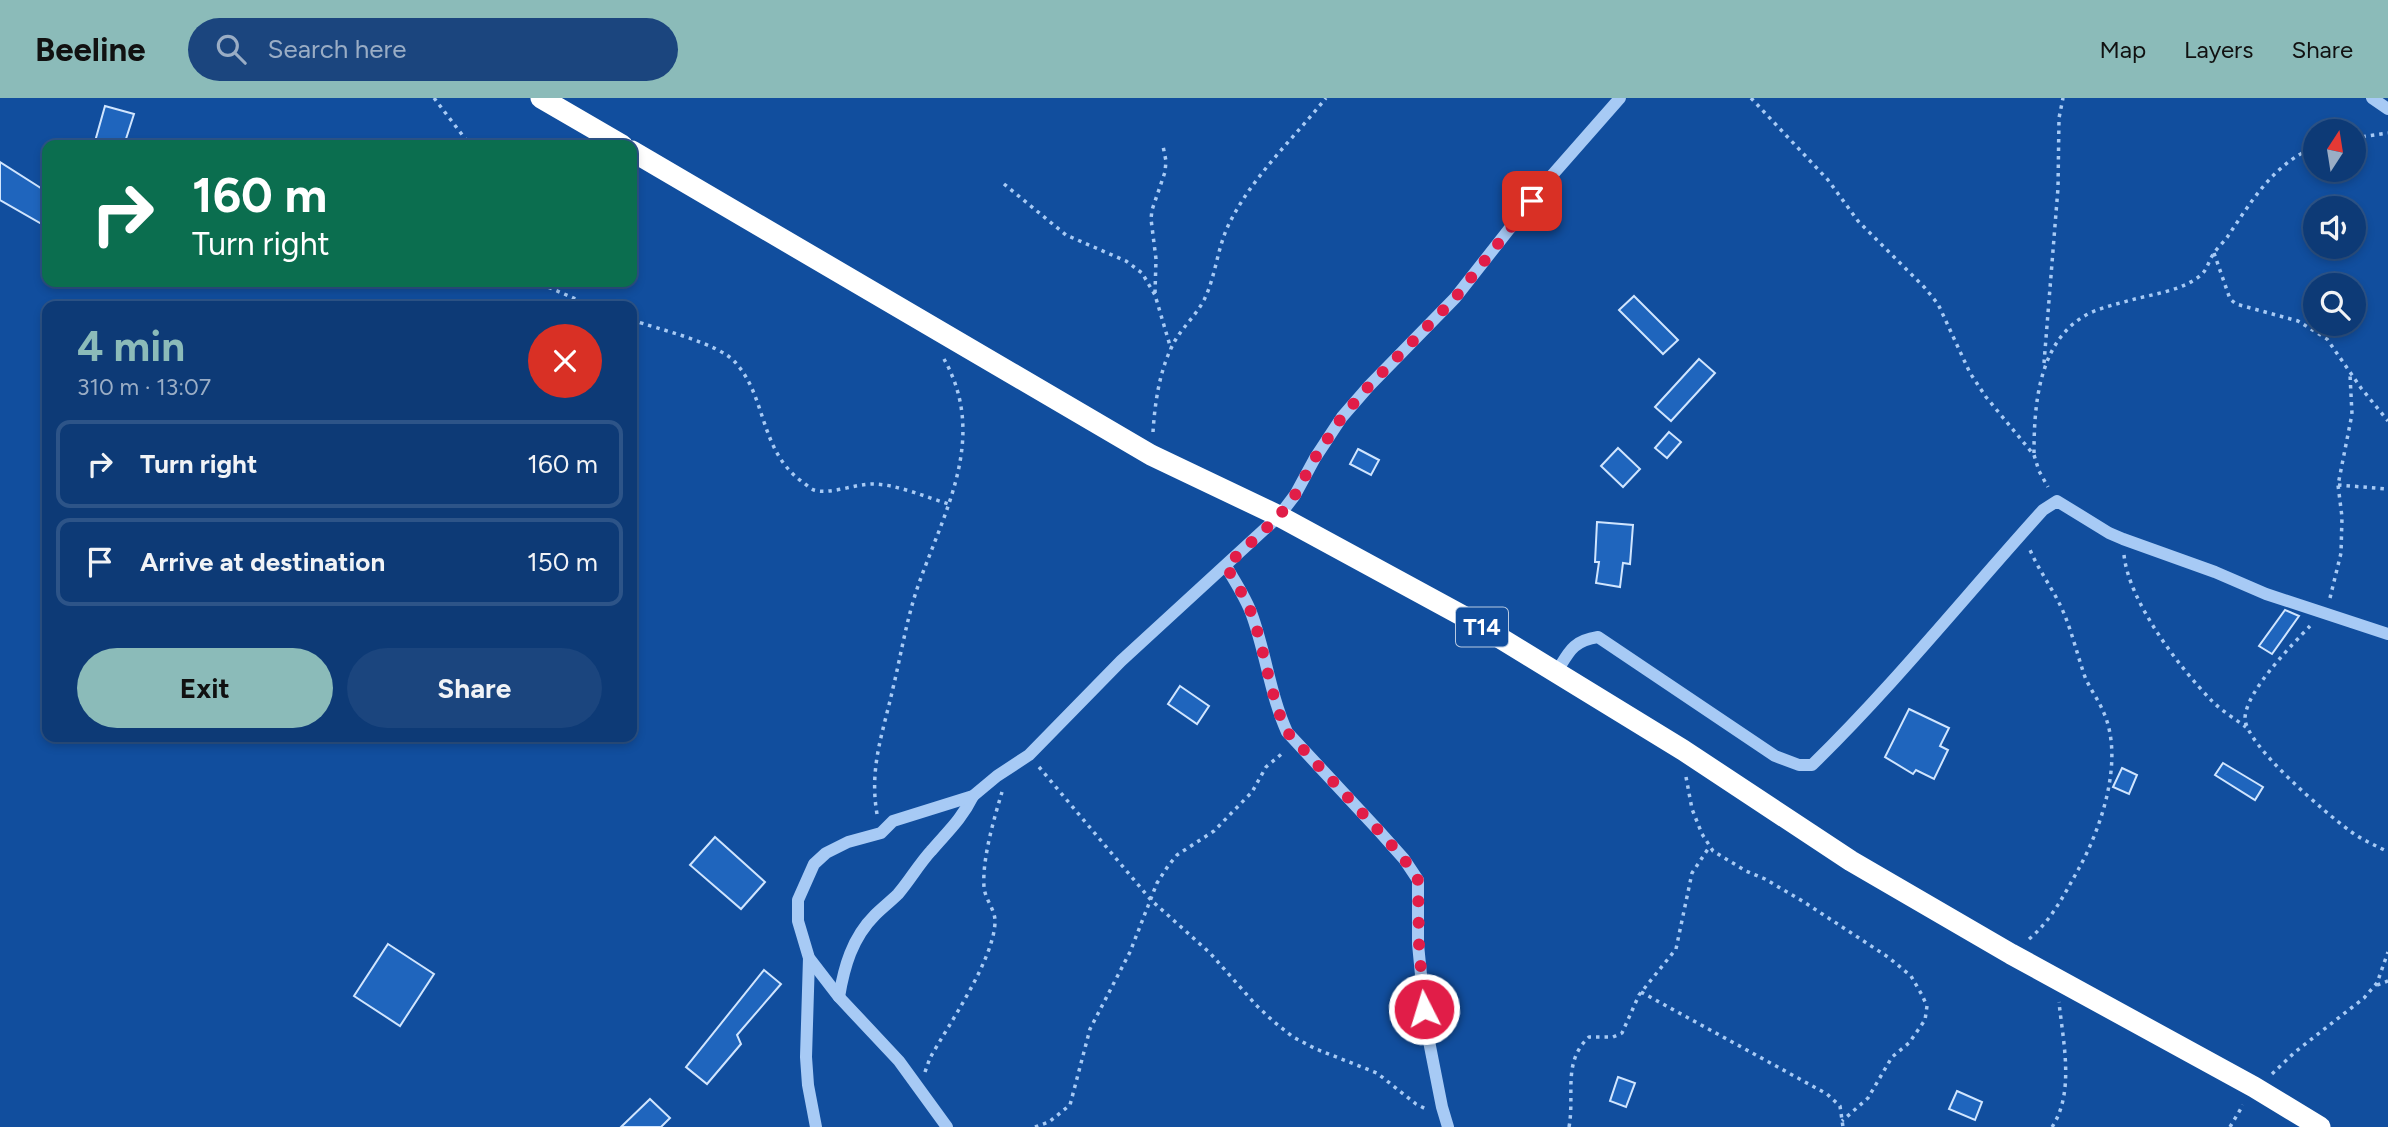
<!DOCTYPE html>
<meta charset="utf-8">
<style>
body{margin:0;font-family:Figtree,sans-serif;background:#1b457e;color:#f1f3f6;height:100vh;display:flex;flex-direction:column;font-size:26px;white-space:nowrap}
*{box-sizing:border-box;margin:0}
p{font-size:23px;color:#9aadc5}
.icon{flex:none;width:38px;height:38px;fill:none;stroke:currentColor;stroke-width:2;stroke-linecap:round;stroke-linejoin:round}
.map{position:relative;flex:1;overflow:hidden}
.sheet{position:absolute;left:42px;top:203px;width:595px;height:441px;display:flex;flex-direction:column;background:#0d3a76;border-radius:14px;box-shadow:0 4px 10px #0003,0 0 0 2px #2d5488}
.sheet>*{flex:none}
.hud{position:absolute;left:42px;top:42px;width:595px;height:147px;border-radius:14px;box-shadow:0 4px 10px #0003,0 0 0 2px #2d5488;background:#0b6e4f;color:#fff;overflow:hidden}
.needle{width:46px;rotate:12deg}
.buttons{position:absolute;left:2303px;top:21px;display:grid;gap:14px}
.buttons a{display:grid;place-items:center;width:63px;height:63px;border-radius:50%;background:#0d3a76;box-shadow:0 4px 10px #0003,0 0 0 2px #2d5488;font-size:35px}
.pin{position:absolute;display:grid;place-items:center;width:60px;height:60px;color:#fff;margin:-30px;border-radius:14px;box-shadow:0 4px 10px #0006}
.me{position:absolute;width:77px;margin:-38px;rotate:355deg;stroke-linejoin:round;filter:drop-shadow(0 0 5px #0008)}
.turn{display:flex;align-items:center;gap:24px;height:147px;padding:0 35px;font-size:32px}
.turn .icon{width:91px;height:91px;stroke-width:2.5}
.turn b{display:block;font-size:49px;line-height:60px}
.round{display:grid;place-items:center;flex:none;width:74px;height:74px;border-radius:37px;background:#1b457e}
.overview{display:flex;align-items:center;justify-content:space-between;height:119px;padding:0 35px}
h1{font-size:42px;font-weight:700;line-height:52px;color:#8bbbb9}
.primary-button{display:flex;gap:14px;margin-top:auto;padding:14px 35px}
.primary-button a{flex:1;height:80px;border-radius:42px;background:#8bbbb9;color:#111;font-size:28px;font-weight:700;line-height:80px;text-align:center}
.primary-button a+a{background:#1b457e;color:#f1f3f6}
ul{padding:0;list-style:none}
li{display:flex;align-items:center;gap:21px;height:88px;margin:0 14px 10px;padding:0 21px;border:4px solid #2d5488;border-radius:14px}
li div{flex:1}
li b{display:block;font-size:26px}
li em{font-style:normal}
header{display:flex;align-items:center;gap:42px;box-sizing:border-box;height:98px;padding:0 35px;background:#8bbbb9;color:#111}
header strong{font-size:33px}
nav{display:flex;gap:38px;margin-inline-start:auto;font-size:24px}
.search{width:490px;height:63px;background:#1b457e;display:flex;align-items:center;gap:18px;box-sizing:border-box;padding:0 24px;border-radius:38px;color:#9aadc5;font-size:26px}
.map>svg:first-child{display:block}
</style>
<header>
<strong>Beeline</strong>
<div class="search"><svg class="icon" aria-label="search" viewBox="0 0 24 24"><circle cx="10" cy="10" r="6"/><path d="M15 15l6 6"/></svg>Search here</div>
<nav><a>Map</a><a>Layers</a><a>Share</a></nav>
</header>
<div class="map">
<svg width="2388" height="1029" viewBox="0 0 2388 1029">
<rect width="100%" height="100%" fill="#114e9e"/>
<g fill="#1f65bd" stroke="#d0e5fe" stroke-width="2">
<polygon points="105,8 134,16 124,47 94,47"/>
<polygon points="0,64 47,94 47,129 0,102"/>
<polygon points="1634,198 1678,242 1663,256 1619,212"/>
<polygon points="1699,261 1715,275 1671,323 1655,309"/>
<polygon points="1669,334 1681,344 1667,360 1655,350"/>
<polygon points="1618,350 1640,371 1623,389 1601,368"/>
<polygon points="1358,351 1379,362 1371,377 1350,366"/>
<polygon points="1597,424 1633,427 1630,466 1623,465 1620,489 1596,485 1599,464 1595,464"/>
<polygon points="2285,512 2299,518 2272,556 2259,548"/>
<polygon points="1180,588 1209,608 1197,626 1168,606"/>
<polygon points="1909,611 1949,630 1940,648 1948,652 1934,681 1916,672 1913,676 1885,659"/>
<polygon points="2223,665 2263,689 2255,702 2215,677"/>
<polygon points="2122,670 2137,677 2129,696 2113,689"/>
<polygon points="715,739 765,784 741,811 690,767"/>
<polygon points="388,846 434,876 400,928 354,898"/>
<polygon points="764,872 781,886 737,937 741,946 707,986 686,969"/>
<polygon points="1618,979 1635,985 1626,1009 1610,1003"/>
<polygon points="1957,993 1982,1004 1975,1022 1949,1011"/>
<polygon points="650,1001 670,1020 661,1029 621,1029"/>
</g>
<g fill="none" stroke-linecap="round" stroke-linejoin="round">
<g stroke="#a7caf5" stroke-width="3.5" stroke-dasharray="3.5 5" stroke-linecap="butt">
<polyline points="434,0 470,47"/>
<polyline points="1751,0 1828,82 1858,123 1925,190 1938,206 1970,275 1986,299 2034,357 2039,373 2048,389"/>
<polyline points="2354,40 2388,35"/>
<polyline points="1004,86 1066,137 1126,163 1142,175 1155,197 1171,251"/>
<polyline points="2214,155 2230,201 2236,206 2298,223 2327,241 2361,290 2388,323"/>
<polyline points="542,184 548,189 592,208"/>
<polyline points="1155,195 1156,161 1151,121 1152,112 1165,74 1166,63 1163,48"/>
<path d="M 632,222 C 658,231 718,245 735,264 C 767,299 759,351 801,383 C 805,385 810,391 814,392 C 829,397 855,386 872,386 C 897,386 925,399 949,406"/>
<polyline points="2044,265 2058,90 2059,20 2063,0"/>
<path d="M 1153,334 C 1155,303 1160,268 1176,241 C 1184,228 1196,217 1204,202 C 1216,178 1217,150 1229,126 C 1252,79 1293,41 1326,0"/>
<path d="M 2034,355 C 2034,305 2039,240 2090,215 C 2103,209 2117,206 2131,202 C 2153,196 2182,193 2201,177 C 2207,172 2209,162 2214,155 C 2218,149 2224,144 2228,138 C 2251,104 2274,65 2315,49"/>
<polyline points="2338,387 2388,391"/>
<path d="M 2124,457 C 2129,504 2179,569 2212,603 C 2222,613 2235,621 2246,629"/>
<polyline points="2330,500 2341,455 2342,419 2338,387 2352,316 2350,277"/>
<path d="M 2310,528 C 2292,547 2246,593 2245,620 C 2245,647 2327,716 2350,733 C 2362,742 2375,747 2388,754"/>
<polyline points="1039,669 1151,802 1210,855 1256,907 1273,923 1293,939 1316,951 1377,975 1416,1006 1426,1011"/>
<polyline points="1686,679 1692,711 1702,736 1713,753 1746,773 1765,781 1804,804 1888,859 1911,878 1922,897 1927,908 1925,922 1909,945 1892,959 1868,1000 1842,1023"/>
<path d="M 877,716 C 869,669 883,635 893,590 C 901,557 906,524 917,491 C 943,415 989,341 944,261"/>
<path d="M 2029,841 C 2051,823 2064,797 2078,772 C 2102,729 2125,660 2103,613 C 2098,601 2090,591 2085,579 C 2078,559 2073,538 2065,518 C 2056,495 2040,475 2030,452"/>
<polyline points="2377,887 2388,883"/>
<polyline points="1641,894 1827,996 1840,1008 1843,1029"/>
<path d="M 925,974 L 930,960 C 949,926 993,863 995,825 C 996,812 985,802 984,789 C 982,761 994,721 1002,694"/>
<polyline points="2272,976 2295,954 2364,900 2377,885 2388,854"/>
<polyline points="1035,1029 1049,1024 1070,1007 1090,931 1130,854 1157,785 1168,768 1177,757 1214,733 1252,694 1266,669 1284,654"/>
<path d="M 1569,1029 C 1575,996 1562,964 1589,939 L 1613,939 L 1622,935 L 1639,897 L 1676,851 L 1692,775 L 1710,748"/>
<path d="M 2052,1029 C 2075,994 2063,944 2059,904"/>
<polyline points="2230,1029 2243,1007"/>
</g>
<g stroke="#a7caf5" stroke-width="12">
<polyline points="2372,0 2388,11"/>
<path d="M 1226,468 C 1235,484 1246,500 1252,517 C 1266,556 1270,596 1287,634 L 1379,733 L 1404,761 L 1418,782 L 1418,846 L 1426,928 L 1442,1009 L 1448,1029"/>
<path d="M 1556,575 C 1569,554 1572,543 1598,539 L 1775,658 L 1799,667 L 1812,667 C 1894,587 1966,497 2043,412 L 2057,403 L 2109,435 L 2123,441 L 2215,474 L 2266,496 L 2388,536"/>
<polyline points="809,860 806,959 808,987 816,1029"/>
<path d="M 839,899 C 844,869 852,840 875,817 C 882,810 891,803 898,796 C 910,782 919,766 931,753 C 948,733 961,722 973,698"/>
<polyline points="947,1029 899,963 839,899 809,860 798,823 798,802 814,766 826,755 848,744 881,735 893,723 973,698 997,678 1029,657 1121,563 1279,418 1295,397 1315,360 1342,319 1369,288 1455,200 1547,83 1620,0"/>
</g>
<g stroke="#fff" stroke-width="21">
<polyline points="541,0 622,47"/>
<polyline points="632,53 1151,357 1279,418 1474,524 1683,652 1851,763 2011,856 2254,989 2320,1029"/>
</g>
</g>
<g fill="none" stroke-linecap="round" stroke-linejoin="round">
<path stroke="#e11d48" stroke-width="12" stroke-dasharray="0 21.6" d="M 1424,911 L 1419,846 L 1418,782 L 1404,761 L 1379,733 L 1287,634 C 1269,596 1266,556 1252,517 C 1246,500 1235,484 1226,468 L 1279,418 L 1295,397 L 1315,360 L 1342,319 L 1369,288 L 1455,200 L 1532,103"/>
</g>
<g text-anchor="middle" stroke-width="7" stroke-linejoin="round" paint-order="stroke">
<rect fill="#114e9e" stroke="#b8cae2" stroke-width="2" x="1456" y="509.5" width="52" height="39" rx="5"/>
<g font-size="23" font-weight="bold" fill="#fff">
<text x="1482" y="537">T14</text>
</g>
</g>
</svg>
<div class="buttons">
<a><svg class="needle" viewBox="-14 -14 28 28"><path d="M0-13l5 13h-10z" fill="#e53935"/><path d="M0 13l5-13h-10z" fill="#9aadc5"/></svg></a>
<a><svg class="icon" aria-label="sound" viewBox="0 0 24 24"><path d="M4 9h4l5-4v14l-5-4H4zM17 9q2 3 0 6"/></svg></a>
<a><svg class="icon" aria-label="search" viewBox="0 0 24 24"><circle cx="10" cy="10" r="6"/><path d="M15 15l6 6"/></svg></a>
</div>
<div class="pin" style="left:1532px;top:103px;background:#d93025"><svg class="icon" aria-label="arrive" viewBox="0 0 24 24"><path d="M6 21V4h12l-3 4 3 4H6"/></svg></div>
<svg class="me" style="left:1424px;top:911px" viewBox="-20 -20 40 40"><circle r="17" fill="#e11d48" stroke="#fff" stroke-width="3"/><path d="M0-11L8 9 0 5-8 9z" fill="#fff"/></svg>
<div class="hud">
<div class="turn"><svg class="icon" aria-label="right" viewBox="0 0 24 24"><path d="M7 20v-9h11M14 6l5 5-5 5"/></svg><div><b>160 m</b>Turn right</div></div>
</div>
<section class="sheet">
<div class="overview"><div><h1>4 min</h1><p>310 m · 13:07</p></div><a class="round" style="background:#d93025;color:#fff"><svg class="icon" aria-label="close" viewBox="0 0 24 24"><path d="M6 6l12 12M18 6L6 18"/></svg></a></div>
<ul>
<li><svg class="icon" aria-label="right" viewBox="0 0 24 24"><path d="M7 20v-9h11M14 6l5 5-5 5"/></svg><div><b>Turn right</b></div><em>160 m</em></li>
<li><svg class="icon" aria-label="arrive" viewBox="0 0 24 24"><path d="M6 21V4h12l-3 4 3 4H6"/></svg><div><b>Arrive at destination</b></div><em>150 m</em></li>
</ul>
<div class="primary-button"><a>Exit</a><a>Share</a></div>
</section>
</div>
